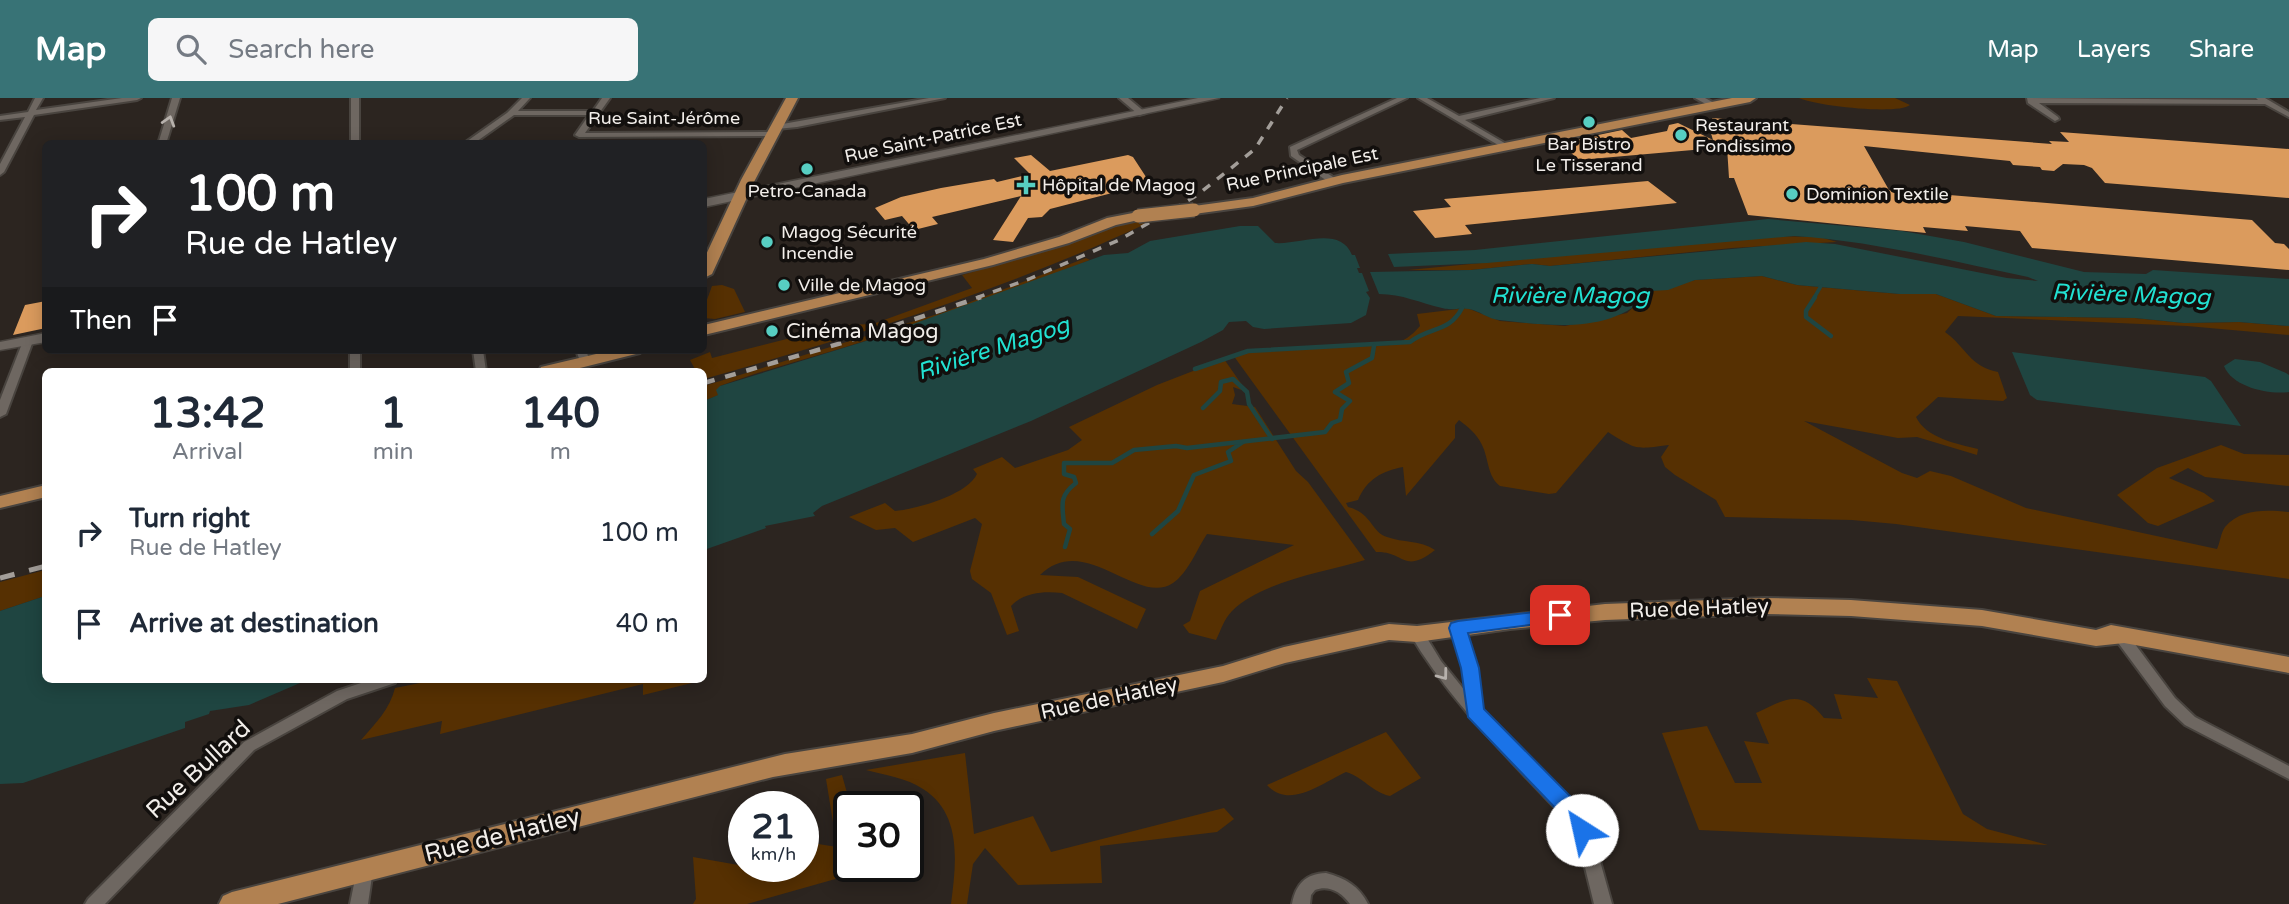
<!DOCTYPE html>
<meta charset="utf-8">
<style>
body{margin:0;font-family:"Varela Round",sans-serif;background:#f6f6f7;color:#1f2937;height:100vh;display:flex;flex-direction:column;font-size:26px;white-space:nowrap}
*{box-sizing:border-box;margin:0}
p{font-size:23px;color:#747a83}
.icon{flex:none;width:38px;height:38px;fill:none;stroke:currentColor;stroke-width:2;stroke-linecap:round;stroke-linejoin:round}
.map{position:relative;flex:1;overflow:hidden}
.drawer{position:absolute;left:42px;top:270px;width:665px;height:315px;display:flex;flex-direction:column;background:#fff;border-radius:10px;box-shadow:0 4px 18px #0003}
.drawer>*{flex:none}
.hud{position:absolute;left:42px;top:42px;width:665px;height:214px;border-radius:10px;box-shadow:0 4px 18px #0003;background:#202124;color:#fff;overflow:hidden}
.speed{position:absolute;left:728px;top:693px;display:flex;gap:14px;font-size:35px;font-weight:700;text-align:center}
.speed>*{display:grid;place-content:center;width:91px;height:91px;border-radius:50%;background:#fff;box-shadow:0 4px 18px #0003;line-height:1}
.speed small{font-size:18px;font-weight:400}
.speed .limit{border:4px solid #111;border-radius:10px;background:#fff;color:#111}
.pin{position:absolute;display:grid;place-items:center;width:60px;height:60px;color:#fff;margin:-30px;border-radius:14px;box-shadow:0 4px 10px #0006}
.me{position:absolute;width:77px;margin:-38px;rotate:325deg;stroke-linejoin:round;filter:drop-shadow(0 0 5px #0008)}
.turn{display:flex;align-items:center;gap:24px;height:147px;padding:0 28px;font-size:32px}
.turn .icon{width:91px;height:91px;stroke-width:2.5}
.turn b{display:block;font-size:49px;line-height:60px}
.then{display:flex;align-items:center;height:66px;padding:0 28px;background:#0003;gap:14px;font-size:26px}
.eta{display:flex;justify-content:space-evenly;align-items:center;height:119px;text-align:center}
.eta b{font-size:42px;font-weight:700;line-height:49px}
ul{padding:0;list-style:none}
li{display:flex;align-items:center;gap:21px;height:91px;padding:0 28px}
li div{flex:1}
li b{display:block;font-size:26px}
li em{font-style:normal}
header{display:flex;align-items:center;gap:42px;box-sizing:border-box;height:98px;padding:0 35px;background:#387376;color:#fff}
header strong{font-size:33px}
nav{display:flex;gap:38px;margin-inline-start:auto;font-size:24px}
.search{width:490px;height:63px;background:#f6f6f7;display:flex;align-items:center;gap:18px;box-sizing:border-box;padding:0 24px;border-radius:10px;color:#747a83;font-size:26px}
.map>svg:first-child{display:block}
</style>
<header>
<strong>Map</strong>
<div class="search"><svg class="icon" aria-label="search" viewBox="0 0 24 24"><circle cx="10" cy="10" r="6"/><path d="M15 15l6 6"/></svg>Search here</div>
<nav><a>Map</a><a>Layers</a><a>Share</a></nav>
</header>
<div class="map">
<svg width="2289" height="806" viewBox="0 0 2289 806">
<rect width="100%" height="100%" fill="#2c2520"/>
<g fill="#563002">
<path d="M 1799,0 L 1895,0 L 1910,7 C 1898,17 1816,8 1799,0 Z"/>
<path d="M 1158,120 C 1012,190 859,237 704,281 L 704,273 L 696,273 L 690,262 L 710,254 L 712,260 L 842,227 L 873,226 L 972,190 L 962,177 L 1058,149 L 1121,125 Z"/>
<polygon points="1768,138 1820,139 1837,144 1732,150 1550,168 1532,166 1471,172 1408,172"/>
<path d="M 1086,160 L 1090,162 C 1017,191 943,217 868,242 C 819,258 768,270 720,288 L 719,297 L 704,303 L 704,288 L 944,214 Z"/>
<path d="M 1762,178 L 1797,187 L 1900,196 L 1936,196 L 1996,218 L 2135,220 L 2184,225 L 2239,224 L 2289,228 L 2289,237 L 2187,228 L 1958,218 L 1945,234 C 1967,250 1969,268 1998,274 L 2007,300 L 2003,303 L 1938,299 L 1916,319 C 1926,340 1957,346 1978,351 L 1977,357 L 1917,339 L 1898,340 L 1804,323 L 1902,375 L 1917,380 L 1930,373 L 1951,378 L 2026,410 L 2217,451 C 2220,445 2221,434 2225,429 C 2241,410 2267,412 2289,414 L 2289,481 L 1896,426 L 1852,422 L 1725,419 L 1716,402 L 1675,377 L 1665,369 L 1661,359 L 1669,347 C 1636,351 1638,353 1608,334 L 1556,395 L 1549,396 L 1500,388 C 1487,378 1489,361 1482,347 C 1477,336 1468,329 1459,322 L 1455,327 L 1455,340 L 1406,398 L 1403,369 C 1382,373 1367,381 1358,402 L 1346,405 L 1348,409 C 1372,415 1371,434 1387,439 C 1403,445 1420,442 1435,452 C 1403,477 1405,453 1376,454 L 1233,257 L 1248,253 L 1391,247 C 1405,243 1411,238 1420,228 L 1417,216 L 1467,210 L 1500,223 L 1565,228 L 1627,215 L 1651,193 L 1695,182 Z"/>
<polygon points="722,187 734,191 745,214 715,221 704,220 704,210 712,188"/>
<path d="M 1224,261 L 1247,294 L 1233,289 L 1235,297 L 1232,306 L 1255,309 L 1296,373 L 1308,384 L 1365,462 C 1325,474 1262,483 1232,513 C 1224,521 1221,532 1216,542 L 1189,535 L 1183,527 L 1190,523 L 1200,493 L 1294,447 L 1207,436 C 1197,451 1188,475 1173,485 C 1137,509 1085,433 1040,477 L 1078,479 L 1146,511 L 1137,531 L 1062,495 C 1045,493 1024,494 1011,508 L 1019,533 L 1007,537 L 991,495 L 972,481 L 970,473 L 982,426 L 975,420 L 913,444 L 895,430 L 876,432 L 849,419 L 885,405 L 895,413 C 917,411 967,397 977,376 L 973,371 L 1002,359 L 1015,370 L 1068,352 L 1082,342 L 1069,329 L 1157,287 Z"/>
<polygon points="2221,347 2244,356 2289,357 2289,388 2205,379 2188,370 2169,380 2204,395 2215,403 2158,428 2148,425 2117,397 2157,370"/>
<polygon points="45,472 45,498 0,513 0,484"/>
<path d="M 1867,580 L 1897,583 L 1963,716 L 1987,731 L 2048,747 L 1699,732 L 1662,635 L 1707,628 L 1735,685 L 1762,685 L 1744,643 L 1769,646 L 1756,615 C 1785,601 1801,590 1824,620 L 1842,621 L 1834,596 L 1878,600 Z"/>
<path d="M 440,581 L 695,581 L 696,584 L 643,597 L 643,586 L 440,636 L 442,623 L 361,642 C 375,626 390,611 395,590 Z"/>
<path d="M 1386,634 L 1421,680 L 1390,698 C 1372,694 1363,679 1346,674 C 1322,685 1289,712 1267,687 Z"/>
<path d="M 965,655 L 974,736 L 1033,718 L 1051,754 L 1224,710 L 1234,721 L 1217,734 L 1100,748 L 1102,785 L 1018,787 L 985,750 L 973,766 L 967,806 L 951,806 C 956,767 963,716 923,691 C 907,680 884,677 866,672 Z"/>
<polygon points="842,677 851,709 849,709 849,768 851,768 846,778 747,806 693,806 696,801 693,759 744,768 803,768 803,753 812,745 837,749 826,681"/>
</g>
<g fill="#1f4541">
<path d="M 1768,121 L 1902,133 L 1964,144 L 2084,174 L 2146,176 L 2153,172 L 2289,181 L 2289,228 L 2239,224 L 2184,225 L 2135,220 L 1996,218 L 1936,196 L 1900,196 L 1797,187 L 1762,178 L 1695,182 L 1668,192 L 1651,193 C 1614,237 1551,228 1499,222 C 1488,221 1480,213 1469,211 C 1460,209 1451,213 1442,210 C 1420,205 1402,196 1379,196 L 1370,174 L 1471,172 L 1532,166 L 1550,168 L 1806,144 L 1835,146 L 2007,180 L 2038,183 L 2028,179 C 1951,163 1873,143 1794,138 L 1487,165 L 1394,169 L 1388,156 L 1475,152 Z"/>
<path d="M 1240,128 L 1258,128 L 1275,145 C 1300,147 1340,127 1352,157 L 1355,157 L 1360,170 L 1357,170 L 1359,175 L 1362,175 L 1369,193 L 1366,194 L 1370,200 L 1366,217 L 1351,225 L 1264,231 L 1253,229 L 1246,223 L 1229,224 L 1223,232 L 1201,244 L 1031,323 L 822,408 L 813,415 L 815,418 L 765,428 L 766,430 L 704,452 L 704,303 L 718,297 L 716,292 L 720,288 L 866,243 L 1104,157 L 1128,155 L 1150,143 Z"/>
<polygon points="2012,254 2205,279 2211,283 2241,328 2037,302 2030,297"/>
<path d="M 2235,261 L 2260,264 L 2286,275 L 2289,277 L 2289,294 C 2269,297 2232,289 2224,268 Z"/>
<polygon points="45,498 46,581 320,581 300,585 249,607 210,613 209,616 185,624 185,630 23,685 0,686 0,513"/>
</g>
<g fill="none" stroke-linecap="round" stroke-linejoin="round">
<polyline stroke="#1f4541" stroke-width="3.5" points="1814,200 1821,188"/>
<g stroke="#1f4541" stroke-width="4.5">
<polyline points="1815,199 1806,213 1806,219 1831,238"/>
<path d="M 1195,271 L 1248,253 L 1410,244 C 1431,228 1449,235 1462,210"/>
<polyline points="1203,310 1220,293 1221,284 1233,281 1247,294 1249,306 1272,341"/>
<polyline points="1152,436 1178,413 1194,377 1231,363 1228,354 1243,344"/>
<path d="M 1065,449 L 1070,431 L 1064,426 C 1062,406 1059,398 1076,385 L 1074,379 L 1064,376 L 1064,365 L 1112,365 L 1134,352 L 1176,348 L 1187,350 L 1325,334 L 1332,325 L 1340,322 L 1342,311 L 1350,303 L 1335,294 L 1349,285 L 1346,274 L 1372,260 L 1374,248"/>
</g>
</g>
<g fill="#db9b5d">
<polygon points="1712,20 2052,46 2049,43 2069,44 2060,34 2289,51 2289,100 2105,85 2092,70 2084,67 2063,66 2054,73 2042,72 2040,69 2013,67 2010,63 1864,48 1889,92 2252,122 2275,145 2284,146 2289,151 2289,172 2032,150 2020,133 1965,128 1968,133 1923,129 1926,135 1748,117 1734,80 1729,80 1727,49 1579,62 1560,45 1622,32 1631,40 1667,33 1669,27 1678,25 1713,42 1707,22 1713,23"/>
<polygon points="1031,57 1050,73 1128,57 1133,59 1148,82 1107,86 1116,94 1050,111 1042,119 1028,120 1013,144 993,142 1021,98 932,119 938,126 914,132 902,118 885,122 875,110 901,99 941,90 994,81 997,84 1030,76 1014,60"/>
<polygon points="1648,83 1677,105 1465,127 1472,136 1435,140 1413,113 1451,109 1444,101"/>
<polygon points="46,203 46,230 13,237 25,207"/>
</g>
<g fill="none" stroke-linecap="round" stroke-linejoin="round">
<defs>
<g id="street">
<polygon points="35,0 43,0 36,12 122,0 141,0 137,2 34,17 4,74 0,77 0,66 25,19 0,22 0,18 28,14"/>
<polygon points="172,0 180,0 166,46 158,46"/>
<rect x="351" y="0" width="8" height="46"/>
<polygon points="522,0 530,0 518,13 593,13 602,0 610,0 585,35 773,34 777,36 773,38 579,39 575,37 589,17 514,17 473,46 463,46 507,15"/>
<polygon points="929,0 945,0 797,29 777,31 773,29 777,27"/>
<polygon points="1119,0 1128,0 1146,15 1139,17"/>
<polygon points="1397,0 1407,0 1297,52 1299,57 1336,81 1336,85 1330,85 1291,58 1290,49"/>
<polygon points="1418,0 1427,0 1459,18 1540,0 1554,0 1465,22 1508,47 1508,51 1505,51"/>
<polygon points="1695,0 1705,0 1718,7 1711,9"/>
<polygon points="2027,0 2258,2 2256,0 2265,0 2289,14 2289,19 2265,6 2039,5 2058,19 2059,21 2055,23 2028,5"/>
<polygon points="28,240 33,243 6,316 0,319 0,302 23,243"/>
<rect x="350" y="252" width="10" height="21"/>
<polygon points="473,252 483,252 486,273 476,273"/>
<polygon points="576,252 586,252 590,264 589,266 581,266"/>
<path d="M 1458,525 L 1463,526 L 1465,530 L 1477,570 L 1482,612 L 1581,715 L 1595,745 L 1612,806 L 1594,806 L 1579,745 L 1569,725 C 1513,664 1452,607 1410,536 L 1412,532 L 1422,532 L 1441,563 L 1466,594 L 1463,570 L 1451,530 L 1453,526 Z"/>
<polygon points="2121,533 2126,534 2175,600 2195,619 2289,668 2289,681 2185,627 2165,608 2116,542 2114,538 2116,534"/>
<polygon points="373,581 397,581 395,585 347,601 254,652 105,806 85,806 88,801 244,644 337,593"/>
<polygon points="365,764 371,766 373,771 368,806 350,806 357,771 359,766"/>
<path d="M 1326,775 C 1345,780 1359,788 1368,806 L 1350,806 C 1341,794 1329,787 1315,792 L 1311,797 L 1310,806 L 1292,806 C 1296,786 1305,776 1326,775 Z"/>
</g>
<g id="secondary">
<polygon points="1198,0 1219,0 704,109 704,101"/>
<polygon points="46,235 46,244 0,252 0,244"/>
</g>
<g id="primary">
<polygon points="786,0 798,0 755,82 712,176 704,180 704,161 741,82"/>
<polygon points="1732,0 1756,0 1750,4 1343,85 1253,108 1194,116 1187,112 1194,108 1253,100 1342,77"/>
<polygon points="1138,114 1145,118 1143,121 1116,127 1069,145 993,167 704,237 704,227 984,161 1059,139 1107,120"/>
<polygon points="613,252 642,252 640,255 568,273 539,273 541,269"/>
<polygon points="46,387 46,399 0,410 0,398"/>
<polygon points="1766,500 1851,502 1982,512 2096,532 2111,527 2289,559 2289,575 2124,545 2096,548 1982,528 1851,518 1766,516 1605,522 1510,531 1417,544 1389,542 1285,565 1223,584 994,633 912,655 773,679 278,806 219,806 223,798 232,794 785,656 912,636 994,615 1223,568 1284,549 1389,526 1417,528 1605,506"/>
</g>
</defs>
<use href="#street" stroke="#49443f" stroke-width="4"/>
<use href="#secondary" stroke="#49443f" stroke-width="3"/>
<use href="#primary" stroke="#49443f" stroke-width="4"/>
<use href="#street" fill="#6e6761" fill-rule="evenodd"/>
<use href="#secondary" fill="#6e6761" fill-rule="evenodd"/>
<use href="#primary" fill="#b18151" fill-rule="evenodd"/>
<polyline stroke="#a39e99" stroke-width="3.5" stroke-dasharray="9 9" stroke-linecap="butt" points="976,200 1029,181 1119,142 1196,98 1255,51 1287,0"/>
<polyline stroke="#a39e99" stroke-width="4.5" stroke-dasharray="11 11" stroke-linecap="butt" points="704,285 845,244 981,199"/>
<polyline stroke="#a39e99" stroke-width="5" stroke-dasharray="15 15" stroke-linecap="butt" points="0,480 46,468"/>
<defs>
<polyline id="primary-bridge" points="1138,118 1194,112"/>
</defs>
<use href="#primary-bridge" stroke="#49443f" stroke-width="16" stroke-linecap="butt"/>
<use href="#primary-bridge" stroke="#b18151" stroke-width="13"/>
</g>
<defs><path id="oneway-chevron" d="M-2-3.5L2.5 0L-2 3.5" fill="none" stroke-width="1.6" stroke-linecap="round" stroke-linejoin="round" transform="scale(1.75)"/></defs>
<g stroke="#b7b1ac">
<use href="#oneway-chevron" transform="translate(169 23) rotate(-73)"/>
<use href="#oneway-chevron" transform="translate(1443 577) rotate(53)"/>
</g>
<polygon fill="#1a73e8" stroke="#114b97" stroke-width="2" points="1560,511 1567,513 1569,517 1567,522 1468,535 1479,570 1484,611 1574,702 1592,732 1589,738 1582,741 1575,738 1559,714 1468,619 1461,570 1449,530 1451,525 1458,523"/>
<g fill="#57cec2" stroke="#120f0d" stroke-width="2.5">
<circle cx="1589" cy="24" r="7"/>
<circle cx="1681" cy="37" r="7"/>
<circle cx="807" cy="71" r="7"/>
<path d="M1022.5 76.5h7v7h7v7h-7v7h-7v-7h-7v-7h7z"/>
<circle cx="1792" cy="96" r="7"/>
<circle cx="767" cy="144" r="7"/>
<circle cx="784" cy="187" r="7"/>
<circle cx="772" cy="233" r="7"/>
</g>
<g text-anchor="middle" stroke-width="7" stroke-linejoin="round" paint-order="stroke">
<g font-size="18" fill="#f2eeea" stroke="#120f0d">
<text x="664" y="26">Rue Saint-Jérôme</text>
<text transform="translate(933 40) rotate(-12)" y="6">Rue Saint-Patrice Est</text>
<text transform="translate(1302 71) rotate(-12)" y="6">Rue Principale Est</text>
</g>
<g font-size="18" fill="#f2eeea" stroke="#120f0d" text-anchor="start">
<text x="1695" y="33">Restaurant<tspan x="1695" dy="21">Fondissimo</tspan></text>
<text x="1589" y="52" text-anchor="middle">Bar Bistro<tspan x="1589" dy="21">Le Tisserand</tspan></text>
<text x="1042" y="93">Hôpital de Magog</text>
<text x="807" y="99" text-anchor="middle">Petro-Canada</text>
<text x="1806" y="102">Dominion Textile</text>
<text x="781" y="140">Magog Sécurité<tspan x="781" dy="21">Incendie</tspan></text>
<text x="798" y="193">Ville de Magog</text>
</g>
<g font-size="21" fill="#f2eeea" stroke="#120f0d" text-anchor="start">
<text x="786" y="240">Cinéma Magog</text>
</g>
<g font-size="21" fill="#f2eeea" stroke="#120f0d">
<text transform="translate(1699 510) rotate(-2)" y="7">Rue de Hatley</text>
<text transform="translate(1109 600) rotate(-12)" y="7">Rue de Hatley</text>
</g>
<g font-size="23" font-style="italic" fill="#22e1d2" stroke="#120f0d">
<text transform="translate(2131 196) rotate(2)" y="8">Rivière Magog</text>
<text x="1570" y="205">Rivière Magog</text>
<text transform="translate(993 250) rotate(-18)" y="8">Rivière Magog</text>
</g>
<g font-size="24" fill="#f2eeea" stroke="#120f0d">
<text transform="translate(198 671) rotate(-43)" y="8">Rue Bullard</text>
<text transform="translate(502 737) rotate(-14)" y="8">Rue de Hatley</text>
</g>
</g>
</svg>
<div class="speed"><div>21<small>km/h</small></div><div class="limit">30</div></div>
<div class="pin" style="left:1560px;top:517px;background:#d93025"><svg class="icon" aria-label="arrive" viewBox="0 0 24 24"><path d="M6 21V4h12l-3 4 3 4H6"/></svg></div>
<svg class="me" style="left:1582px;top:732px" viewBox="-20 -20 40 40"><circle r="19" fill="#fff"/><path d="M0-13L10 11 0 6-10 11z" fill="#1a73e8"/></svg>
<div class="hud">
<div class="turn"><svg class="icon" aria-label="right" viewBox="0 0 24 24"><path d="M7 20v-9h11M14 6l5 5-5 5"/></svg><div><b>100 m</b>Rue de Hatley</div></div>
<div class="then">Then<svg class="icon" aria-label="arrive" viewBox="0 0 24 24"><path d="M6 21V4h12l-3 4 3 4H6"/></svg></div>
</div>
<section class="drawer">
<div class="eta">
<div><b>13:42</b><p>Arrival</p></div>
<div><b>1</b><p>min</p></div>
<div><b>140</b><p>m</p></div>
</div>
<ul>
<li><svg class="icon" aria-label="right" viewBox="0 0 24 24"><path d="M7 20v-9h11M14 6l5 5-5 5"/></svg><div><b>Turn right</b><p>Rue de Hatley</p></div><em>100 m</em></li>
<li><svg class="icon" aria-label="arrive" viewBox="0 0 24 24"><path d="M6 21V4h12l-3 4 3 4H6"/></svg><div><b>Arrive at destination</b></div><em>40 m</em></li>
</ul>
</section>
</div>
